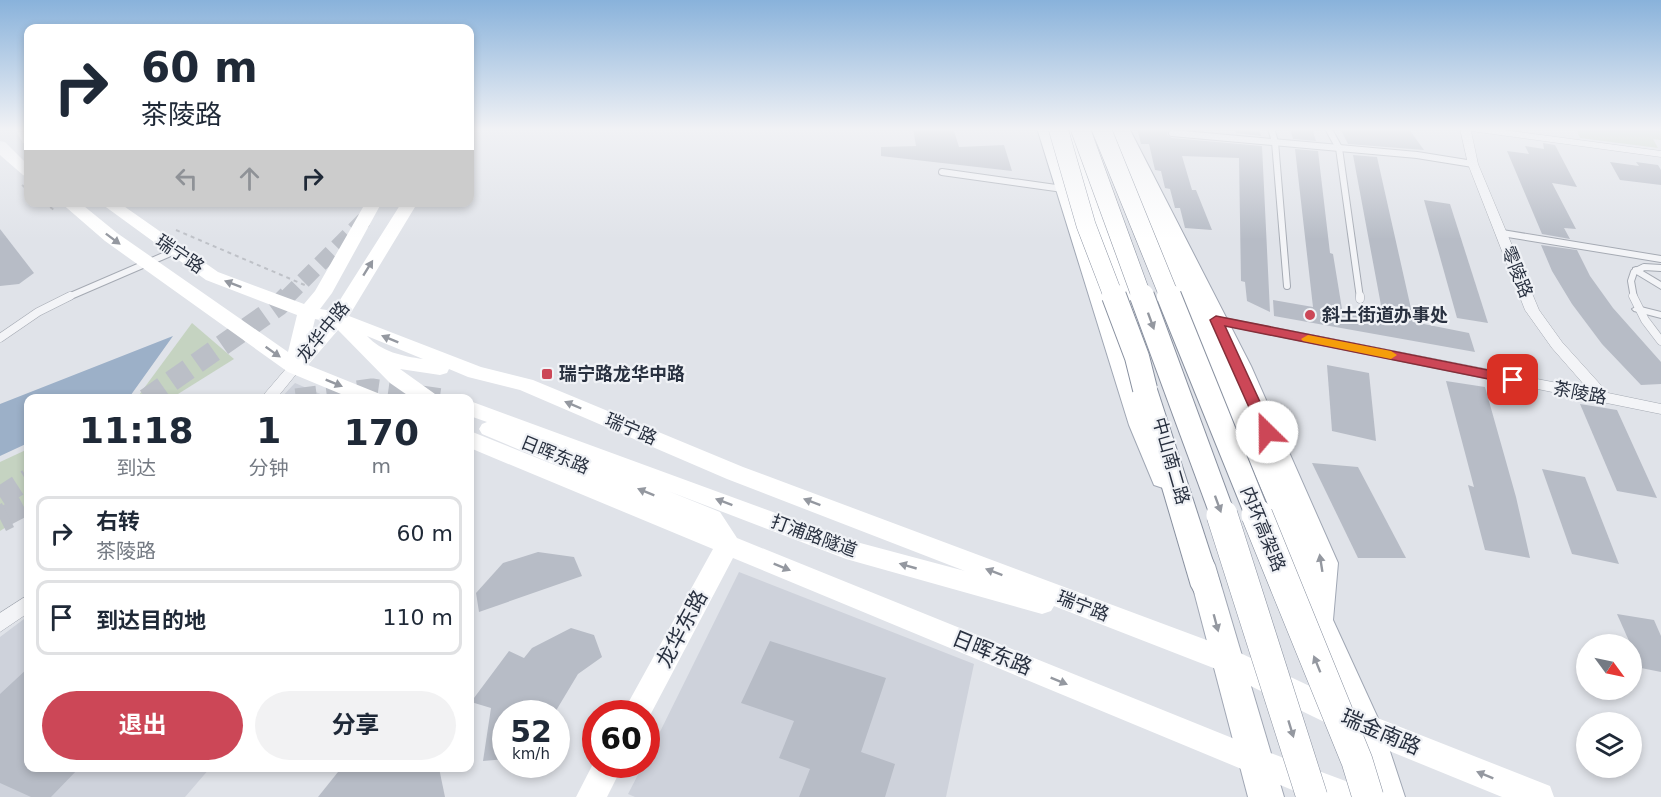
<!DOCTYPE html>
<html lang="zh">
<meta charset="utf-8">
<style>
body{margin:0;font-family:"DejaVu Sans","Noto Sans SC",sans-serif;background:#f2f2f3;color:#1f2937;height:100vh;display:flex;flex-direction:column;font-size:22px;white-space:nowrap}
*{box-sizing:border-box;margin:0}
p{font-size:20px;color:#747a83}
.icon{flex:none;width:33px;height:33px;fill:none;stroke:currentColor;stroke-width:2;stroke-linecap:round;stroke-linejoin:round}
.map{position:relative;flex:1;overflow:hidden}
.side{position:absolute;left:24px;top:394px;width:450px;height:378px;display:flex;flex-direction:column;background:#fff;border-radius:12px;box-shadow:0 3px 9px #0003}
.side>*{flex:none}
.hud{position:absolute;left:24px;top:24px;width:450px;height:183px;border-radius:12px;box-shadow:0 3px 9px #0003;background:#fff;color:#1f2937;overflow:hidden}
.needle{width:39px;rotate:123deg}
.fabs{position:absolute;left:1576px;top:634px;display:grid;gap:12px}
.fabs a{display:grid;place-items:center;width:66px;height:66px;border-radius:50%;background:#fff;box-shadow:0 3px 9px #0003;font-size:30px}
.speed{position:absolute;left:492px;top:700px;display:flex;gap:12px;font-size:30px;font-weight:700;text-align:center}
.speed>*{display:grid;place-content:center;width:78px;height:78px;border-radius:50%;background:#fff;box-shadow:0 3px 9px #0003;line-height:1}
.speed small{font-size:15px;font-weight:400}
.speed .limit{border:9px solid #d22;background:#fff;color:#111}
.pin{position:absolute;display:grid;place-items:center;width:51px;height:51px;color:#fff;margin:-26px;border-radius:12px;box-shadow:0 3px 9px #0006}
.me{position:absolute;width:66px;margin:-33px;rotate:337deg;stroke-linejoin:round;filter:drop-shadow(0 0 4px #0008)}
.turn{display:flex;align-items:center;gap:21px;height:126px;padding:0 18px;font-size:27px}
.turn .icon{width:78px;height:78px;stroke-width:2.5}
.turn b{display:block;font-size:42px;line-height:51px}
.lanes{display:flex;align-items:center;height:57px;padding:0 18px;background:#0003;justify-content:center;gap:30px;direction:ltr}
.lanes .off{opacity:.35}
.eta{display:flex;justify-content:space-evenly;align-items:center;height:102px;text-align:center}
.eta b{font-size:36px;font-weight:700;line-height:42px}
.cta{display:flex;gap:12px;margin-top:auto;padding:12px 18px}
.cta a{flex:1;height:69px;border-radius:36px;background:#cc4757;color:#fff;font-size:24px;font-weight:700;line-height:69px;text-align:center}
.cta a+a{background:#f2f2f3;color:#1f2937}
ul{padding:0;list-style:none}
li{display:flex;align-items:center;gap:18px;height:75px;margin:0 12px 9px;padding:0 6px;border:3px solid #e0e1e3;border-radius:12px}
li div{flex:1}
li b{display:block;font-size:22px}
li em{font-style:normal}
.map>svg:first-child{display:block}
</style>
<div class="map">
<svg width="1661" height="797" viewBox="0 0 1661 797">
<rect width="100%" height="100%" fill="#e0e3e9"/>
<g fill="#ced2db">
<polygon points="295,383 332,399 280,399"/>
<polygon points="739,572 974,664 946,797 635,797 628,794 643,765 646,765 647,758"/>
<polygon points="28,616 28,768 210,768 185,797 0,797 0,637"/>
</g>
<g fill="#c5d3c1">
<polygon points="1576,128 1661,128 1661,140 1653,139 1658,148 1580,138"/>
<polygon points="192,323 234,359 170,399 136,399"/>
<polygon points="28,449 28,513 0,531 0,462"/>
</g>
<polygon fill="#9cb0c8" points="173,336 128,399 28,399 28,443 0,456 0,404"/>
<g fill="#b7bcc6">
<polygon points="913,128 953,128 959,147 1004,145 1012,171 881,156 881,147 916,146"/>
<polygon points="1137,128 1168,130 1167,135 1172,138 1262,146 1270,312 1247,301 1245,282 1241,281 1239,158 1182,156 1192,190 1196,190 1212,230 1185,228 1180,208 1175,208 1170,189 1165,188 1161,171 1155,170 1149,144 1141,144"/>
<polygon points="1235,128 1259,128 1261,136 1236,133"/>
<polygon points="1290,128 1312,128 1316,141 1293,139"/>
<polygon points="1340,128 1408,128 1424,150 1348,144"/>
<polygon points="1543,143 1555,145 1577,187 1552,183 1576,229 1564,228 1570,239 1542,234 1507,151 1529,154 1525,146 1544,149"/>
<polygon points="1295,149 1318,151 1330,253 1333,254 1342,309 1383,316 1353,155 1377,157 1414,322 1469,333 1475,352 1274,316 1273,300 1313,307"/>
<polygon points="1610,162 1639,166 1636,162 1658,165 1661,170 1661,185 1620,180"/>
<polygon points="1424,200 1450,204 1488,323 1457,318"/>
<polygon points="0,229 34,273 19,284 0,286"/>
<polygon points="1541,245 1577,250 1590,276 1613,308 1661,362 1661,384 1641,385 1602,344 1572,304 1552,271"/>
<polygon points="1327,365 1369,373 1376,441 1332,431"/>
<polygon points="1446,381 1485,387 1516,497 1530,558 1485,550 1468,485 1474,487"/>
<polygon points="1580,404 1617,410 1657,498 1617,491"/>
<polygon points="1312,463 1358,467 1406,558 1358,558"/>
<polygon points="1542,469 1585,477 1619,564 1572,554"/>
<polygon points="538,552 574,557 582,576 479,612 476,593 503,563"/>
<polygon points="1617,614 1654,620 1661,636 1661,672 1641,668"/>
<polygon points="571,628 594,635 602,657 578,674 554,714 506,714 506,759 483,761 491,708 471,702 509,651 524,658 532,648"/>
<polygon points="770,641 886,678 861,752 895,764 885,797 799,797 810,769 779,758 794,721 741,703"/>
<polygon points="28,668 28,768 79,768 51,797 31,797 0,783 0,694"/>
<polygon points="348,768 439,768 445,797 318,797 338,772"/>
</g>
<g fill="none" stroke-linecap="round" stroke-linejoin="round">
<polyline stroke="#bbbfc7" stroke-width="16" stroke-dasharray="16 8" stroke-linecap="butt" points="286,298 364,220"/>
<g stroke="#bbbfc7" stroke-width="21" stroke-dasharray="21 10" stroke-linecap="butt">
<polyline points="146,399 278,306 288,296"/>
<polyline points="296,399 372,389 443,399"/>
<polyline points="0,497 28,479"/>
<polyline points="5,516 28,504"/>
</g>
<polyline stroke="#bbbfc7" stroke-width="27" stroke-dasharray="27 14" stroke-linecap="butt" points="0,519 8,515"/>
<defs>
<g id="service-far1">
<polyline points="1271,128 1275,142 1287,286"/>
<polyline points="1328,128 1339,148 1360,298"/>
<polyline points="1172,133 1417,155 1473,164"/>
<polyline points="942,172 1063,189"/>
<polyline points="1502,233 1661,259"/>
<polyline points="66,298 175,251"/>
<polyline points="1634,298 1631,281 1634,272 1644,267 1661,268"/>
</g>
<g id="service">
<polyline points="1360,296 1360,299"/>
<polyline points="1633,296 1645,320 1661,341"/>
<polyline points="0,338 38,312 70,296"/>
</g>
<g id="pedestrian">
<polygon points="1636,267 1661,282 1661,289 1633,272 1633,268"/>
<polygon points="1637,306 1661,312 1661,318 1634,311 1632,309"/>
</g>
<g id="minor">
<polygon points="1460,128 1489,128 1661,151 1661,157 1471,131 1478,164 1539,310 1562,342 1608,393 1661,404 1661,414 1211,323 1209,320 1211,317 1216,316 1588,389 1552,348 1525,310 1468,164"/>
<polygon points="295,362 302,367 276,399 260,399 290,364"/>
<polygon points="28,595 28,613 0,632 0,613"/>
</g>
<g id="primary">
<polygon points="1037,128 1053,128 1153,425 1176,478 1172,485 1163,488 1154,485 1129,425"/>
<polygon points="1061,128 1077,128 1124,257 1142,318 1139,323 1131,325 1123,323 1120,318 1104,257"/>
<polygon points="1113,128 1129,128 1251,366 1338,563 1333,620 1382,727 1405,797 1369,797 1348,727 1288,585 1293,576 1303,573 1308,575 1310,563 1227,366"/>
<polygon points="1201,553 1211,557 1215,565 1284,797 1248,797 1187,565 1191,557"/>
</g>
<g id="trunk">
<polygon points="1105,128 1121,128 1313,544 1325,602 1320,611 1310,615 1300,611 1295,602 1285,544"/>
<polygon points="1145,381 1153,383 1157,389 1221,586 1216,595 1206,598 1196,595 1191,586 1133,389 1137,383"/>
</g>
</defs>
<use href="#service-far1" stroke="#a5aab3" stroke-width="8"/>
<use href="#service" stroke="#a5aab3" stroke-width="9"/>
<use href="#pedestrian" stroke="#a5aab3" stroke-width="2"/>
<use href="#minor" stroke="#a5aab3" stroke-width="1"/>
<use href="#primary" stroke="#a0a7b4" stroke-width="2"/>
<use href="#trunk" stroke="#88909f" stroke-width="2"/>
<g stroke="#bec1c7" stroke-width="2" stroke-dasharray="4 4" stroke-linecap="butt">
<polyline points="1635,128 1661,128"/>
<polyline points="22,185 28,190"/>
<polyline points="44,202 55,211"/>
<polyline points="176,230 307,286"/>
</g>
<use href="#service-far1" stroke="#f3f4f7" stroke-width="6"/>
<use href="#service" stroke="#f3f4f7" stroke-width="8"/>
<use href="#pedestrian" fill="#f3f4f7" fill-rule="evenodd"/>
<use href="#minor" fill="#f3f4f7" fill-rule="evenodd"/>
<g fill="#fff" fill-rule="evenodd">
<polygon points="14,128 28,128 28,144 23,143"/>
<polygon points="0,141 5,142 28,165 28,177 23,175 0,155"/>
<path d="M 60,202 L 79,202 L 117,233 L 288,352 L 297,315 L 206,280 L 99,202 L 118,202 L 218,272 L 304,304 L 315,291 L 366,202 L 382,202 L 332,293 L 320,309 L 333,311 L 402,202 L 418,202 L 349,316 L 481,367 L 533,380 L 743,467 L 1236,651 L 1375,717 L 1550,786 L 1554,797 L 1502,797 L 1355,737 L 1216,669 L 1054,606 L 1051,611 L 1042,614 L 846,559 L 668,491 L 720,512 L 737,538 L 1257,748 L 1359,786 L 1363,797 L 1309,797 L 733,558 L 646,723 L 646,714 L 622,714 L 713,549 L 470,448 L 470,431 L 582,476 L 482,434 L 479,429 L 482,424 L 487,422 L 470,416 L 470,401 L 849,540 L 965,571 L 727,479 L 520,390 L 468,377 L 449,369 L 447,373 L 440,375 L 400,369 L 435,394 L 439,399 L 413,399 L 390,383 L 338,330 L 308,365 L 380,394 L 384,399 L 353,399 L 288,372 L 105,241 ZM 315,319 L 325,321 L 311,336 ZM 367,336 L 423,359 C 402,356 382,352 367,336 Z"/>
<polygon points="596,758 596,765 623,765 607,797 576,797"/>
</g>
<use href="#primary" fill="#fff" fill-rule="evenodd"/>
<use href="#trunk" fill="#fff" fill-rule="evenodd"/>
<defs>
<g id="trunk-bridge-far2">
<polyline points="1058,128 1086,225 1114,298"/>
<polyline points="1080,128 1142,298"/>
<polyline points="1101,128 1170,298"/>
</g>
<g id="trunk-bridge-far1">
<polyline points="1114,296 1137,357 1145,389"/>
<polyline points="1142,296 1223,516"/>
<polyline points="1169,296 1258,516"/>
</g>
<g id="trunk-bridge">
<polyline points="1222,515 1312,797"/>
<polyline points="1257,515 1357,761 1368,797"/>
</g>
</defs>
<use href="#trunk-bridge-far2" stroke="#88909f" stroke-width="20" stroke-linecap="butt"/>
<use href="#trunk-bridge-far1" stroke="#88909f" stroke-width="26" stroke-linecap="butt"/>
<use href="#trunk-bridge" stroke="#88909f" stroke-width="32" stroke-linecap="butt"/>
<use href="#trunk-bridge-far2" stroke="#fff" stroke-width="19"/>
<use href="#trunk-bridge-far1" stroke="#fff" stroke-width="24"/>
<use href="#trunk-bridge" stroke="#fff" stroke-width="31"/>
</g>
<defs><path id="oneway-solid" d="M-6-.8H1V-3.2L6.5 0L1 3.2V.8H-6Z" transform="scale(1.5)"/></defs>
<g fill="#9498a0">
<use href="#oneway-solid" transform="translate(113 239) rotate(37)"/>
<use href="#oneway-solid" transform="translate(368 268) rotate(-58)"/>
<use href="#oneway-solid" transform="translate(233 284) rotate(-159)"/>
<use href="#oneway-solid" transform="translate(1151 321) rotate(70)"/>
<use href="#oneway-solid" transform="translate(390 339) rotate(-158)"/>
<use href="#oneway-solid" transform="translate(273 352) rotate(35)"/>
<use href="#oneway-solid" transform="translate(334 383) rotate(22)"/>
<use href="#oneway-solid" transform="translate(573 405) rotate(-157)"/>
<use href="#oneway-solid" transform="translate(646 492) rotate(-158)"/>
<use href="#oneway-solid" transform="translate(724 502) rotate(-159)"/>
<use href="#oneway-solid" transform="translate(812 502) rotate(-159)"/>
<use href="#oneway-solid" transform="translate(1218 504) rotate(70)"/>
<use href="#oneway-solid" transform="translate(1321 563) rotate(-99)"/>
<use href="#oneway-solid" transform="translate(908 566) rotate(-164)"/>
<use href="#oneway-solid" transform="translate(782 567) rotate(22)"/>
<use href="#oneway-solid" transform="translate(994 572) rotate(-159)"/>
<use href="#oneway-solid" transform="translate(1216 623) rotate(75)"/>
<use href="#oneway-solid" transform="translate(1317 664) rotate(-112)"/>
<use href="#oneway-solid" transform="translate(1059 681) rotate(22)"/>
<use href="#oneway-solid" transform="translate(1291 729) rotate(73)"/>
<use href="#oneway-solid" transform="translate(1485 775) rotate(-158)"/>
</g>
<linearGradient id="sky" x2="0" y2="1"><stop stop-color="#89b2db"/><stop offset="0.54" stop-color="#f1f2f5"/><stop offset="1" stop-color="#f1f2f5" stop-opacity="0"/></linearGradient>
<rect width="1661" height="239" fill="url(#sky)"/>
<polygon fill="#cc4757" stroke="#852e39" stroke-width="1.5" points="1216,316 1513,375 1519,380 1513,384 1225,326 1274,432 1267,437 1260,432 1210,320"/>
<polygon fill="#f59e0b" points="1308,335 1391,351 1397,355 1391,359 1303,341 1301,339"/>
<g fill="#cc4757" stroke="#f0f2f6" stroke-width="2">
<circle cx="1310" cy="315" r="6"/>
<rect x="541" y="368" width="12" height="12" rx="3"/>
</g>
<g text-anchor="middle" stroke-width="4.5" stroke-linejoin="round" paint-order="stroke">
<g font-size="18" fill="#293140" stroke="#f0f2f6">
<text transform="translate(180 254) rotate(34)" y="6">瑞宁路</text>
<text transform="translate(1517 272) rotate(68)" y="6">零陵路</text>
<text transform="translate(323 332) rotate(-51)" y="6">龙华中路</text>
<text transform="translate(1580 393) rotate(11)" y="6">茶陵路</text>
<text transform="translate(631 429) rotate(23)" y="6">瑞宁路</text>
<text transform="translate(555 455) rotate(22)" y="6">日晖东路</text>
<text transform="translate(1171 461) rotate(74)" y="6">中山南二路</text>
<text transform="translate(1263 529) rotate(68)" y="6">内环高架路</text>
<text transform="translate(814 536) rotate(20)" y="6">打浦路隧道</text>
<text transform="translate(1083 606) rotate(21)" y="6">瑞宁路</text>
</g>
<g font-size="18" font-weight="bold" fill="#293140" stroke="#f0f2f6" text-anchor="start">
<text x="1322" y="321">斜土街道办事处</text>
<text x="559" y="380">瑞宁路龙华中路</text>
</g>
<g font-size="21" fill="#293140" stroke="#f0f2f6">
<text transform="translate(682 629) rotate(-62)" y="7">龙华东路</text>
<text transform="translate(992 653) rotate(22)" y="7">日晖东路</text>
<text transform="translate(1381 732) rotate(23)" y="7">瑞金南路</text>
</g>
</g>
</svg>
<div class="fabs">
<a><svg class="needle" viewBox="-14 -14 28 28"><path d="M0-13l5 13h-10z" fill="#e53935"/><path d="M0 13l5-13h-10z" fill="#747a83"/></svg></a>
<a><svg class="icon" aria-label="layers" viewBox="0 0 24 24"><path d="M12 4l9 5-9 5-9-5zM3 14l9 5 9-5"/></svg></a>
</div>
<div class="speed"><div>52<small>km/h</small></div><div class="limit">60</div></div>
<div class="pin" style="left:1513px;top:380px;background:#d93025"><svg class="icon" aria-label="arrive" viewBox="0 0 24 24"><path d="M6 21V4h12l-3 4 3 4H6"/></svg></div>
<svg class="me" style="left:1267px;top:432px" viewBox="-20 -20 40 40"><circle r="19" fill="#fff"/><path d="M0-13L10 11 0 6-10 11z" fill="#cc4757"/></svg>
<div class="hud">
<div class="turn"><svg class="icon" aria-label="right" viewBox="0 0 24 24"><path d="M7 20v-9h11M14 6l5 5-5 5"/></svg><div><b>60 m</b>茶陵路</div></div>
<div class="lanes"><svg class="icon off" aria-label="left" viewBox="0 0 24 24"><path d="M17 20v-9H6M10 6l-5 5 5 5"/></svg><svg class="icon off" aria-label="ahead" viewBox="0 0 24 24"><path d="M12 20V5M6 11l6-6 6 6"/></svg><svg class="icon" aria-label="right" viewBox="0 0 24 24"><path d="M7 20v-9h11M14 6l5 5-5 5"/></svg></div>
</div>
<section class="side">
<div class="eta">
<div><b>11:18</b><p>到达</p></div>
<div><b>1</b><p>分钟</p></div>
<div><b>170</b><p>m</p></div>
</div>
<ul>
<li><svg class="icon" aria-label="right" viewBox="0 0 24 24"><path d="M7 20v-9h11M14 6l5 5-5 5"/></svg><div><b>右转</b><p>茶陵路</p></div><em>60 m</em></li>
<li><svg class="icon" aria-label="arrive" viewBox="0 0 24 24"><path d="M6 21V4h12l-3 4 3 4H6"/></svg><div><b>到达目的地</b></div><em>110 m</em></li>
</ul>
<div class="cta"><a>退出</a><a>分享</a></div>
</section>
</div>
